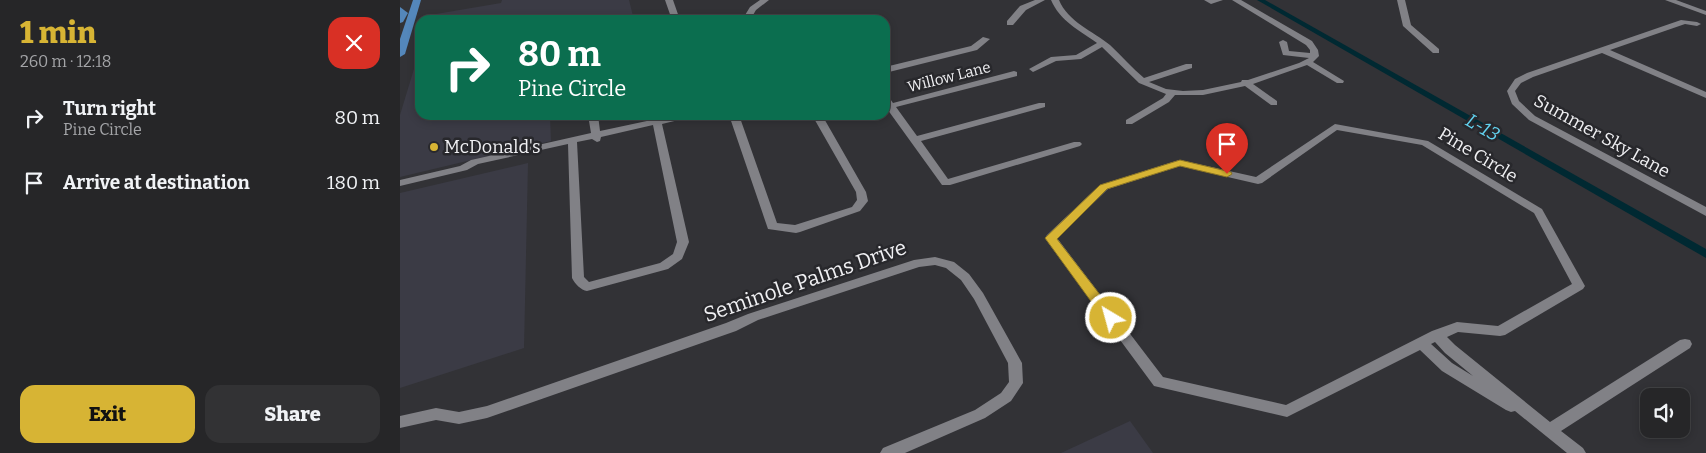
<!DOCTYPE html>
<meta charset="utf-8">
<style>
body{margin:0;font-family:Bitter,serif;background:#323234;color:#f1f3f6;height:100vh;display:flex;flex-direction:column;font-size:19px;white-space:nowrap}
*{box-sizing:border-box;margin:0}
p{font-size:16px;color:#a4a5a8}
.icon{flex:none;width:28px;height:28px;fill:none;stroke:currentColor;stroke-width:2;stroke-linecap:round;stroke-linejoin:round}
.map{position:relative;flex:1;overflow:hidden}
.panel{display:flex;flex-direction:column;background:#262628;width:400px}
.panel>*{flex:none}
.hud{position:absolute;left:15px;top:15px;width:475px;height:105px;border-radius:15px;box-shadow:0 2px 8px #0003,0 0 0 1px #424345;background:#0b6e4f;color:#fff;overflow:hidden}
.buttons{position:absolute;left:1240px;top:388px;display:grid;gap:10px}
.buttons a{display:grid;place-items:center;width:50px;height:50px;border-radius:10px;background:#262628;box-shadow:0 2px 8px #0003,0 0 0 1px #424345;font-size:25px}
.pin{position:absolute;display:grid;place-items:center;width:42px;height:42px;color:#fff;margin:-51px -21px;border-radius:50% 50% 50% 0;rotate:-45deg;box-shadow:0 0 5px #0007}
.pin .icon{rotate:45deg}
.me{position:absolute;width:55px;margin:-28px;rotate:323deg;stroke-linejoin:round;filter:drop-shadow(0 0 4px #0008)}
.turn{display:flex;align-items:center;gap:18px;height:105px;padding:0 20px;font-size:22px}
.turn .icon{width:65px;height:65px;stroke-width:2.5}
.turn b{display:block;font-size:35px;line-height:42px}
.round{display:grid;place-items:center;flex:none;width:52px;height:52px;border-radius:15px;background:#323234}
.head{display:flex;align-items:center;justify-content:space-between;height:85px;padding:0 20px}
h1{font-size:30px;font-weight:800;line-height:38px;color:#d7b434}
.cta{display:flex;gap:10px;margin-top:auto;padding:10px 20px}
.cta a{flex:1;height:58px;border-radius:15px;background:#d7b434;color:#111;font-size:20px;font-weight:800;line-height:58px;text-align:center}
.cta a+a{background:#323234;color:#f1f3f6}
ul{padding:0;list-style:none}
li{display:flex;align-items:center;gap:15px;height:65px;padding:0 20px}
li div{flex:1}
li b{display:block;font-size:19px}
li em{font-style:normal}
main{display:flex;flex:1;min-height:0}
.map>svg:first-child{display:block}
</style>
<main>
<section class="panel">
<div class="head"><div><h1>1 min</h1><p>260 m · 12:18</p></div><a class="round" style="background:#d93025;color:#fff"><svg class="icon" aria-label="close" viewBox="0 0 24 24"><path d="M6 6l12 12M18 6L6 18"/></svg></a></div>
<ul>
<li><svg class="icon" aria-label="right" viewBox="0 0 24 24"><path d="M7 20v-9h11M14 6l5 5-5 5"/></svg><div><b>Turn right</b><p>Pine Circle</p></div><em>80 m</em></li>
<li><svg class="icon" aria-label="arrive" viewBox="0 0 24 24"><path d="M6 21V4h12l-3 4 3 4H6"/></svg><div><b>Arrive at destination</b></div><em>180 m</em></li>
</ul>
<div class="cta"><a>Exit</a><a>Share</a></div>
</section>
<div class="map">
<svg width="1306" height="453" viewBox="0 0 1306 453">
<rect width="100%" height="100%" fill="#323236"/>
<g fill="#3b3b45">
<polygon points="102,0 229,0 234,20 29,20 30,15 101,3"/>
<polygon points="20,49 20,115 150,115 151,141 0,177 0,115"/>
<polygon points="128,163 124,348 0,388 0,193"/>
<polygon points="730,421 753,453 661,453"/>
</g>
<g fill="none" stroke-linecap="round" stroke-linejoin="round">
<polygon fill="#002932" fill-rule="evenodd" points="857,0 865,0 1306,249 1306,258"/>
<g fill="#818186" fill-rule="evenodd">
<polygon points="265,0 273,0 280,20 272,20"/>
<polygon points="360,0 369,0 356,10 350,20 342,20 350,7"/>
<polygon points="635,0 645,0 626,10 613,25 607,25 607,21 620,6"/>
<path d="M 651,0 L 659,0 C 668,22 693,31 710,45 C 722,56 732,68 744,78 L 786,64 L 792,64 L 792,68 L 749,82 L 766,89 L 783,91 L 803,90 L 841,82 L 842,80 L 848,80 L 899,63 L 909,58 L 883,55 L 879,42 L 883,40 L 887,42 L 889,51 L 910,53 L 910,50 L 906,45 L 832,0 L 841,0 L 912,41 L 918,50 L 919,56 L 913,62 L 944,81 L 943,83 L 937,83 L 907,65 L 853,84 L 877,101 L 877,105 L 871,105 L 845,86 L 803,95 L 775,95 L 769,102 L 732,124 L 726,124 L 726,120 L 763,98 L 766,94 L 739,83 L 702,47 L 681,59 L 656,61 L 633,72 L 629,69 L 651,57 L 676,55 L 697,43 C 679,30 660,21 651,0 Z"/>
<polygon points="804,0 823,0 811,4"/>
<polygon points="997,0 1005,0 1011,25 1039,49 1039,53 1033,53 1003,26"/>
<polygon points="1265,0 1276,0 1306,11 1306,15"/>
<polygon points="418,14 424,14 427,20 419,20"/>
<polygon points="1281,20 1297,22 1301,24 1297,26 1285,24 1210,50 1306,92 1306,98 1202,53 1133,77 1121,83 1115,91 1119,101 1135,116 1306,207 1306,216 1129,120 1112,104 1107,91 1115,79 1127,73"/>
<polygon points="583,37 590,39 577,50 485,73 485,67 571,46"/>
<polygon points="614,71 617,72 617,76 496,107 517,136 639,103 645,103 645,107 521,141 548,179 674,142 680,142 682,144 680,146 550,185 542,185 485,106 485,95 488,96 493,103"/>
<path d="M 188,115 L 198,115 L 200,131 L 275,115 L 293,115 L 291,117 L 262,124 L 289,242 L 282,259 L 268,269 L 187,291 C 181,290 175,284 172,278 L 168,144 L 78,164 L 67,170 L 0,186 L 0,180 L 60,166 L 71,160 L 191,133 ZM 253,125 L 277,242 L 273,254 L 260,263 L 189,282 L 184,277 L 177,142 L 192,139 L 197,142 L 200,141 L 201,137 Z"/>
<polygon points="329,115 339,115 377,223 395,225 452,207 457,200 456,192 412,115 422,115 466,192 468,201 460,211 400,232 396,233 368,229"/>
<path d="M 935,124 L 1028,141 L 1142,209 L 1185,286 L 1183,289 L 1105,335 L 1100,336 L 1058,332 L 1047,337 L 1055,345 L 1150,422 L 1280,340 L 1285,339 L 1290,340 L 1292,344 L 1290,348 L 1161,431 L 1183,448 L 1186,453 L 1167,453 L 1115,411 L 1111,412 L 1106,410 L 1042,371 L 1020,350 L 887,417 L 754,386 L 647,241 L 645,238 L 647,235 L 700,185 L 776,161 L 780,160 L 856,177 ZM 937,130 L 1022,145 L 1134,213 L 1172,284 L 1098,326 L 1057,322 L 1032,331 L 886,405 L 763,377 L 657,238 L 708,189 L 780,166 L 858,184 L 862,183 ZM 1035,342 L 1045,353 L 1073,376 L 1052,363 L 1031,344 Z"/>
<polygon points="535,257 554,262 569,274 583,293 622,363 623,383 611,401 585,418 505,453 480,453 483,448 575,410 601,393 609,382 608,363 574,299 561,280 546,268 535,265 519,267 358,320 336,331 87,418 59,424 36,420 0,428 0,416 36,408 59,412 87,406 326,323 348,314 514,260"/>
</g>
<g fill="#5487bb" fill-rule="evenodd">
<polygon points="13,0 21,0 5,54 0,57 0,39"/>
<polygon points="0,7 8,13 3,22 0,23"/>
</g>
</g>
<polygon fill="#d7b434" stroke="#8c7522" points="780,160 831,172 832,174 827,177 780,166 707,189 657,239 718,318 716,322 706,322 645,238 700,185"/>
<circle fill="#d7b434" stroke="#28282c" stroke-width="2" cx="34" cy="147" r="5"/>
<g text-anchor="middle" stroke-width="5" stroke-linejoin="round" paint-order="stroke">
<g font-size="15" fill="#f0f0f3" stroke="#28282c">
<text transform="translate(549 77) rotate(-14)" y="5">Willow Lane</text>
</g>
<g font-size="18" fill="#f0f0f3" stroke="#28282c">
<text transform="translate(1202 136) rotate(29)" y="6">Summer Sky Lane</text>
<text transform="translate(1078 155) rotate(31)" y="6">Pine Circle</text>
</g>
<g font-size="18" fill="#f0f0f3" stroke="#28282c" text-anchor="start">
<text x="44" y="153">McDonald's</text>
</g>
<g font-size="19" font-style="italic" fill="#62d2ef" stroke="#28282c">
<text transform="translate(1083 127) rotate(30)" y="7">L-13</text>
</g>
<g font-size="21" fill="#f0f0f3" stroke="#28282c">
<text transform="translate(405 281) rotate(-19)" y="7">Seminole Palms Drive</text>
</g>
</g>
</svg>
<div class="buttons">
<a><svg class="icon" aria-label="sound" viewBox="0 0 24 24"><path d="M4 9h4l5-4v14l-5-4H4zM17 9q2 3 0 6"/></svg></a>
</div>
<div class="pin" style="left:827px;top:174px;background:#d93025"><svg class="icon" aria-label="arrive" viewBox="0 0 24 24"><path d="M6 21V4h12l-3 4 3 4H6"/></svg></div>
<svg class="me" style="left:711px;top:318px" viewBox="-20 -20 40 40"><circle r="17" fill="#d7b434" stroke="#fff" stroke-width="3"/><path d="M0-11L8 9 0 5-8 9z" fill="#fff"/></svg>
<div class="hud">
<div class="turn"><svg class="icon" aria-label="right" viewBox="0 0 24 24"><path d="M7 20v-9h11M14 6l5 5-5 5"/></svg><div><b>80 m</b>Pine Circle</div></div>
</div>
</div>
</main>
